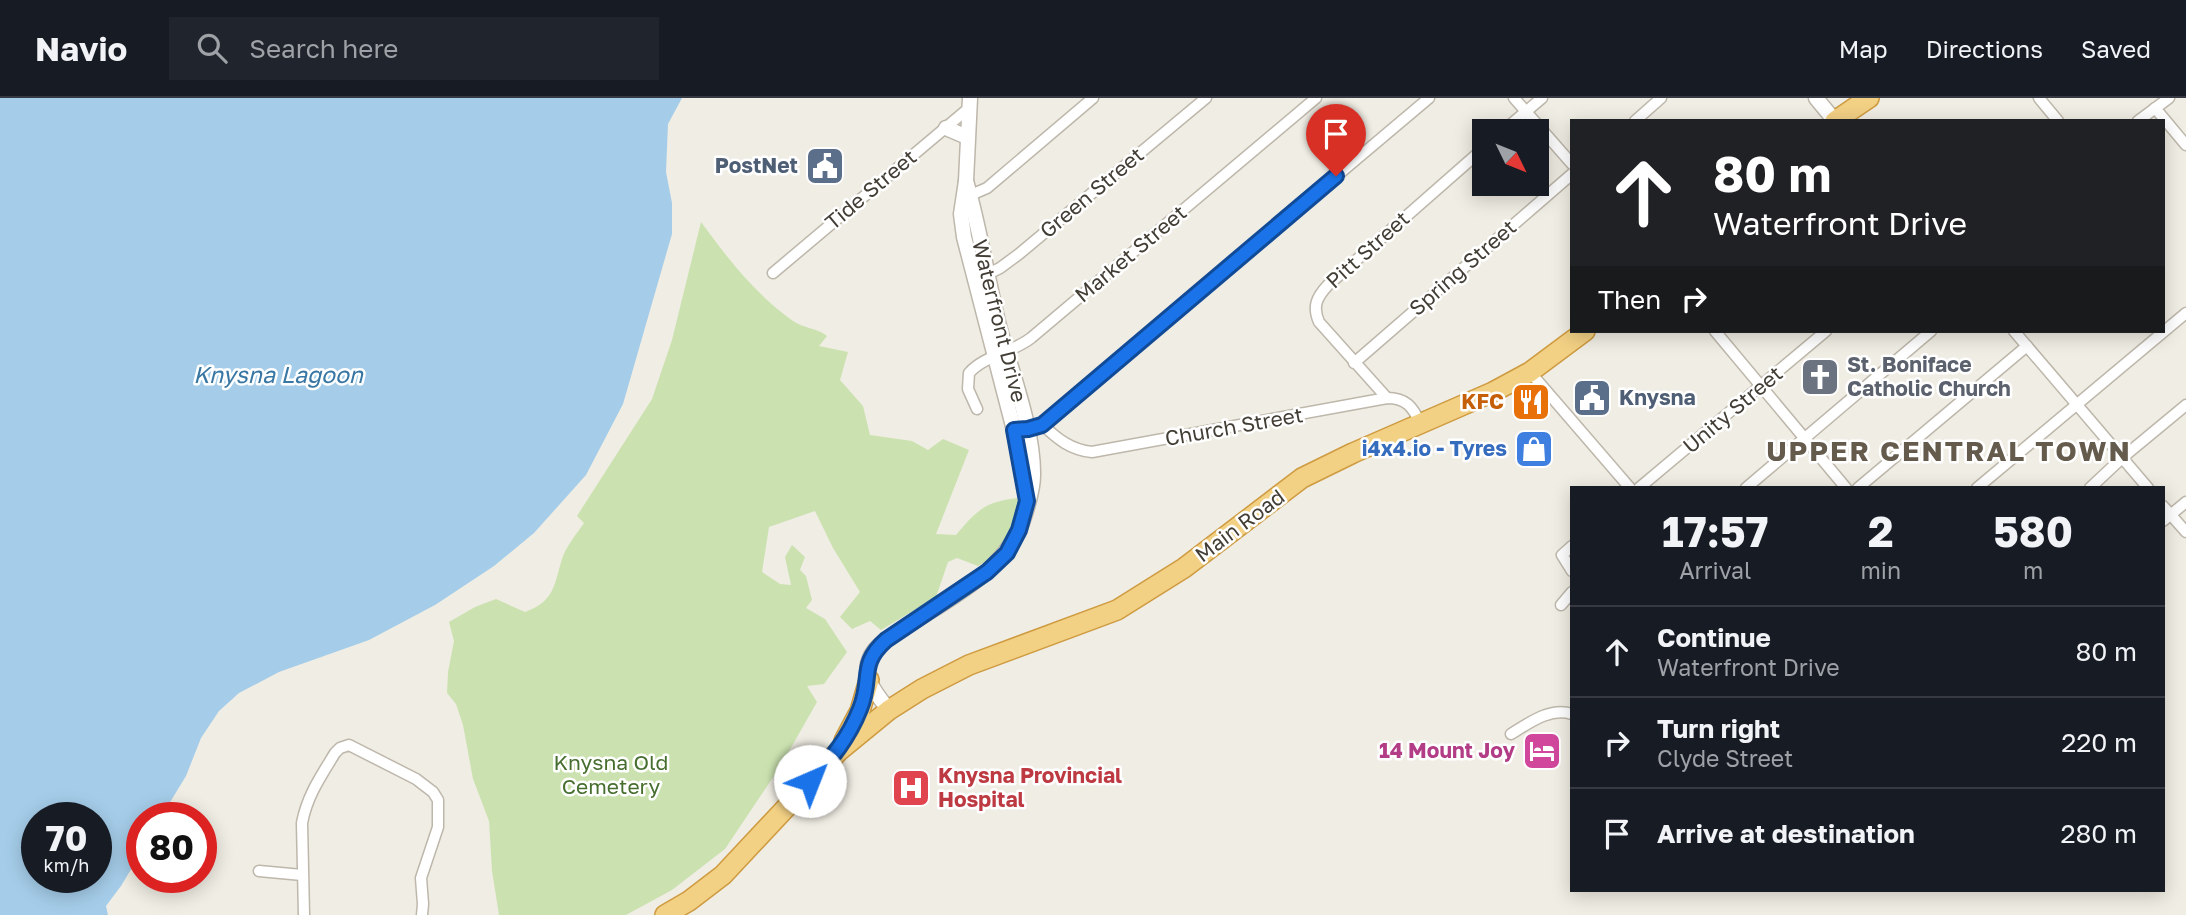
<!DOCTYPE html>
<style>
body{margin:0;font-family:"Golos Text",sans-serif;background:#20242c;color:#f1f3f6;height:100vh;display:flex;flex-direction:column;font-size:26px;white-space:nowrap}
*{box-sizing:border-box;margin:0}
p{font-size:23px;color:#9ea1a6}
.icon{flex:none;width:38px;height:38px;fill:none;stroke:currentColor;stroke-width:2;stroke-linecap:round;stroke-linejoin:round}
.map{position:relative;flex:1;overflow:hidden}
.side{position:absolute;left:1570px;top:388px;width:595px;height:406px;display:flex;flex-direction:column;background:#171b24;border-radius:0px;box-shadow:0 4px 18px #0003}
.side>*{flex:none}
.guide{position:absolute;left:1570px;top:21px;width:595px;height:214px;border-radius:0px;box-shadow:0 4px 18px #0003;background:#202124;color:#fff;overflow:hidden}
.needle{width:46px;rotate:133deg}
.buttons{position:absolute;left:1472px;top:21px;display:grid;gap:14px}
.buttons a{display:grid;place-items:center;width:77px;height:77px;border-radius:0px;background:#171b24;box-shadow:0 4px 18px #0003;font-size:35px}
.speed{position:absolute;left:21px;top:704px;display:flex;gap:14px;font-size:35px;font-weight:700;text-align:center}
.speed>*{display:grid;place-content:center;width:91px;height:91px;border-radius:50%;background:#171b24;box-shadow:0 4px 18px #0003;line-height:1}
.speed small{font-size:18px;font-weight:400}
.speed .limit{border:10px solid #d22;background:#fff;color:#111}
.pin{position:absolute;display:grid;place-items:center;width:60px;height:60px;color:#fff;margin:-72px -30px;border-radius:50% 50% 50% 0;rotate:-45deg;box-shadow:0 0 7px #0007}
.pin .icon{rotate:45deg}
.me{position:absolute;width:77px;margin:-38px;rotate:44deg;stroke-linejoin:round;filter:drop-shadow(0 0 5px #0008)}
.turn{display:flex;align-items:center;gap:24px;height:147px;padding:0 28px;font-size:32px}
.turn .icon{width:91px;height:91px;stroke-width:2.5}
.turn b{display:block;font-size:49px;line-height:60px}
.then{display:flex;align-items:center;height:66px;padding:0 28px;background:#0003;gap:14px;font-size:26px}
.eta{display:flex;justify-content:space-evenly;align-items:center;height:119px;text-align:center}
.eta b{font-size:42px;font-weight:700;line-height:49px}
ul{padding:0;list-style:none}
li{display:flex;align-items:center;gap:21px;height:91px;padding:0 28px;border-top:2px solid #363941}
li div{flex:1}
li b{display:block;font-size:26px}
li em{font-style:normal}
header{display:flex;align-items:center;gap:42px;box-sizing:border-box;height:98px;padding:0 35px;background:#171b24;border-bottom:2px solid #363941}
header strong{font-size:33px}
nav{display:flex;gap:38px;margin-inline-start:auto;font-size:24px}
.search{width:490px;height:63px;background:#20242c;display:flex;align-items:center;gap:18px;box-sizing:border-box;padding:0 24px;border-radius:0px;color:#9ea1a6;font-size:26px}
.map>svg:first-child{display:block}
</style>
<header>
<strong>Navio</strong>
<div class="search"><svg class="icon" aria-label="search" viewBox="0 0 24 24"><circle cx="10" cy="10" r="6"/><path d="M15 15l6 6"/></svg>Search here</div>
<nav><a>Map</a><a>Directions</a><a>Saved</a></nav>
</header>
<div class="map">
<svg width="2186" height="817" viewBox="0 0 2186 817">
<rect width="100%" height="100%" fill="#f0ede4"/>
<path fill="#cbe2b0" d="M 701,124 C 729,162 754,195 793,223 C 803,230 817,230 827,238 L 819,248 L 848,254 L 840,282 L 863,308 L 870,337 L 912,343 L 928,352 L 943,341 L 969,352 L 936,436 L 956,437 C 978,411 985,404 1019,400 L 1019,418 L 1004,452 L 978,468 L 957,460 L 948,464 L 936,499 L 881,532 L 870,523 L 852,531 L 840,519 L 860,494 L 833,450 L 815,413 L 769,429 L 762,474 L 780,486 L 791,487 L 785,459 L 792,447 L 805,459 L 800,472 L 806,478 L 812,502 L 806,510 L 825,521 L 847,554 L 824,586 L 807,588 L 817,604 L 780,669 L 725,751 L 672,792 L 626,817 L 499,817 L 492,773 L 489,723 L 473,681 L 463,627 L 456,606 L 447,595 L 448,574 L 454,543 L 449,524 L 475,509 L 496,501 L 525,514 C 556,503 554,485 563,458 C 568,446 577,435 584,425 L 577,418 L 652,301 L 672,242 Z"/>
<path fill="#a5cde9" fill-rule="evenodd" d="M 0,0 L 682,0 L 668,26 L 666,74 L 672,105 L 672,136 L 623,306 L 586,377 L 534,435 L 494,468 L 435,507 L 369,542 L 279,574 L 239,595 L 219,613 L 201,640 L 186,678 L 161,719 L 142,719 L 142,753 L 121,788 L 106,808 L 108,817 L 0,817 ZM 37,719 L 96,719 L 96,779 L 37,779 Z"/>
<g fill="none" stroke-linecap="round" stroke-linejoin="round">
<defs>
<g id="minor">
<polyline points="1514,0 1572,66"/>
<polyline points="2039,0 2058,23"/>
<polyline points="2155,10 2186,47"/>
<polyline points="1635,23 1661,0"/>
<polyline points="2138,23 2169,0"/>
<polyline points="1503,33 1542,0"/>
<polyline points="966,99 987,90 1093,0"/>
<polyline points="773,175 969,10"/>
<polyline points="982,179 1000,170 1019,156 1206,0"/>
<polyline points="1715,233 1846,390"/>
<polyline points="2014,233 2148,390"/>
<polyline points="1354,265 1572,76"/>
<polyline points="1530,274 1630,390"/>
<path d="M 1387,300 L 1319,224 C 1312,208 1317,199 1328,187 L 1484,50"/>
<path d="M 977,311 L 968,291 L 969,275 C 985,257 1012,255 1031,240 L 1316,0"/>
<path d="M 1042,326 C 1057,341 1071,352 1092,354 L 1387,300 C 1406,300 1413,309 1420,325"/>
<polyline points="1023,332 1042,326 1429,0"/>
<polyline points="1639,390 1826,233"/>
<polyline points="1746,390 1931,233"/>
<polyline points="1858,390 2027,248"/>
<polyline points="1977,390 2186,215"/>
<polyline points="2090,390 2122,360 2186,307"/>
<polyline points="2163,408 2186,434"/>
<polyline points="2163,423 2186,404"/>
<polyline points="1572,448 1562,457 1572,473"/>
<polyline points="1561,507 1572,494"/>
<path d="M 1511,636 C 1529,625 1550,609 1572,616"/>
<polyline points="259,773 302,777"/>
<path d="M 304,817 L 302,725 C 307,698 321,678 335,655 L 340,650 L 349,647 L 416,681 L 433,694 L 438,702 L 438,729 L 421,780 L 423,806 L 422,817"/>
</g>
<g id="tertiary">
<polyline points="970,0 966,83 961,116 964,139 1014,332 1027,402"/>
<polyline points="1816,0 1835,23"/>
<polyline points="946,30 967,39"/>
<path d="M 889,612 C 877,597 861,579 870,560 C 875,547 891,539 901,532 C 942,504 995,480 1018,434 C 1024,422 1033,392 1033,378 C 1034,332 1011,273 999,228 C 987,180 980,131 966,83"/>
</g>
<g id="trunk">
<polyline points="1835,23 1869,0"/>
<polyline points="844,643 860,613 869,582"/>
<polyline points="665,817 689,803 723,777 839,653 889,612 922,591 969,567 1117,512 1184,470 1302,380 1353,355 1493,294 1530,274 1585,233"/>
</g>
</defs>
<use href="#minor" stroke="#beb7ab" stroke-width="13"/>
<use href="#tertiary" stroke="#beb7ab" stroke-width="17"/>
<use href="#trunk" stroke="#ce9b41" stroke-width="22"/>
<use href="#minor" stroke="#fff" stroke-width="10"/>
<use href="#tertiary" stroke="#fff" stroke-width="14"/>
<use href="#trunk" stroke="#f2d084" stroke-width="19"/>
</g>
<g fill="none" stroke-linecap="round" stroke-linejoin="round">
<defs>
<path id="route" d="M 810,683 C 832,660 848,641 860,611 C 873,580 858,567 886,542 L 987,474 L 1007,455 L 1019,432 L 1027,403 L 1014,332 L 1028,331 L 1042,327 L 1336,78"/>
</defs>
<use href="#route" stroke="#114b97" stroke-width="18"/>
<use href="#route" stroke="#1a73e8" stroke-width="12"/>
</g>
<defs>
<symbol id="civic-square" viewBox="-11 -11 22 22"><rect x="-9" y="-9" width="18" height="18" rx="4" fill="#5c6f8a" stroke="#fff"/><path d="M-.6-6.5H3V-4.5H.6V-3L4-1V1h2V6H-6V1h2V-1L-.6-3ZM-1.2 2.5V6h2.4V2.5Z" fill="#fff"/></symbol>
<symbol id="church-square" viewBox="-11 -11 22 22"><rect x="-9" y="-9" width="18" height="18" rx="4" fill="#6b7280" stroke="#fff"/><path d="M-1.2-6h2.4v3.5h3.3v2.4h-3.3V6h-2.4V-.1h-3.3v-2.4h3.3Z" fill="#fff"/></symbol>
<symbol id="restaurant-square" viewBox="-11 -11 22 22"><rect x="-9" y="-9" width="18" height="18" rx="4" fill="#e8710a" stroke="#fff"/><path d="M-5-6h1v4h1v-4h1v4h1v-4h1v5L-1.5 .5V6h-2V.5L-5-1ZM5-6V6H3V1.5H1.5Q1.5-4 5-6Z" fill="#fff"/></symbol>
<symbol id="shop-square" viewBox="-11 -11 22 22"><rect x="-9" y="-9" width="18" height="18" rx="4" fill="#3f7fe0" stroke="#fff"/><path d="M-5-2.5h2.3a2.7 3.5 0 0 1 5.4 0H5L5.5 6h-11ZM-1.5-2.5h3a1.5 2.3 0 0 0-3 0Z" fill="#fff"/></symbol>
<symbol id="hotel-square" viewBox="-11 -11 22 22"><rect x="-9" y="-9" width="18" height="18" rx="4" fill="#d1479c" stroke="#fff"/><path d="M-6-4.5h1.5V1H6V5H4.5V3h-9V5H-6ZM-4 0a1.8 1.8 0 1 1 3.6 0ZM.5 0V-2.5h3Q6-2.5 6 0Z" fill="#fff"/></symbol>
<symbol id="hospital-square" viewBox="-11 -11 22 22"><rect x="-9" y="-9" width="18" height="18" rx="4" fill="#e0444e" stroke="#fff"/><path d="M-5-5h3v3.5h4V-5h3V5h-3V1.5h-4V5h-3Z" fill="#fff"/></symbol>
</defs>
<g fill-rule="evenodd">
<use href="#civic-square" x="803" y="46" width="44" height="44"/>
<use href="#church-square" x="1798" y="257" width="44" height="44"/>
<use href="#civic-square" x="1570" y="278" width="44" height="44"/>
<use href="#restaurant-square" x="1509" y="282" width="44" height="44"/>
<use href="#shop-square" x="1512" y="329" width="44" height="44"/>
<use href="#hotel-square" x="1520" y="631" width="44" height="44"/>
<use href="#hospital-square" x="889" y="668" width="44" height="44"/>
</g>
<g text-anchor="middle" stroke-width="5" stroke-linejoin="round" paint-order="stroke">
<g font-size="21" font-weight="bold" fill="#4e5e75" stroke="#fff" text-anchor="end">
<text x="798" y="75">PostNet</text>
<text x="1619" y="307" text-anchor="start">Knysna</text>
</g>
<g font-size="21" fill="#423d35" stroke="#fff">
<text transform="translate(871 92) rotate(-40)" y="7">Tide Street</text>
<text transform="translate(1092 95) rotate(-40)" y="7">Green Street</text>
<text transform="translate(1368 152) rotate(-42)" y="7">Pitt Street</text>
<text transform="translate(1131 156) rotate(-40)" y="7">Market Street</text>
<text transform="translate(1463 170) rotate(-41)" y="7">Spring Street</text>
<text transform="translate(999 223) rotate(76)" y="7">Waterfront Drive</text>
<text transform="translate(1733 312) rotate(-40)" y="7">Unity Street</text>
<text transform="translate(1234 329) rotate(-10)" y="7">Church Street</text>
<text transform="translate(1240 428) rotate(-37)" y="7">Main Road</text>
</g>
<g font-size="21" font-weight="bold" fill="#5b616d" stroke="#fff" text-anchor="start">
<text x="1847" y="274">St. Boniface<tspan x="1847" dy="24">Catholic Church</tspan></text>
</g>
<g font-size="21" font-weight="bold" fill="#c56008" stroke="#fff" text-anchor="end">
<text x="1504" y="311">KFC</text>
</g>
<g font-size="21" font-weight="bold" fill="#366cbe" stroke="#fff" text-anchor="end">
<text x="1507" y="358">i4x4.io - Tyres</text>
</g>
<g font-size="21" font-weight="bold" fill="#b23c85" stroke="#fff" text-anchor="end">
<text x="1515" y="660">14 Mount Joy</text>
</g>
<g font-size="21" fill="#466e2e" stroke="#fff">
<text x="611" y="672">Knysna Old<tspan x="611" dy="24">Cemetery</tspan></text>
</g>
<g font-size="21" font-weight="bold" fill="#be3a42" stroke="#fff" text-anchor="start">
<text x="938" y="685">Knysna Provincial<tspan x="938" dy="24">Hospital</tspan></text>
</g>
<g font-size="23" font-style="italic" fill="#3876a3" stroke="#fff">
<text x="278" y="285">Knysna Lagoon</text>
</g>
<g font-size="28" font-weight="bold" letter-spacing="2" fill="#645b4d" stroke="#fff">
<text x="1949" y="363">UPPER CENTRAL TOWN</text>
</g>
</g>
</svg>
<div class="buttons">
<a><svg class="needle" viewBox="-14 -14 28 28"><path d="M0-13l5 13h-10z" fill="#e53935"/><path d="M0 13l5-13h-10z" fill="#9ea1a6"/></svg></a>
</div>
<div class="speed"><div>70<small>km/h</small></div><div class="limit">80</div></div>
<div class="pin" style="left:1336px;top:78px;background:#d93025"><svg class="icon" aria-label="arrive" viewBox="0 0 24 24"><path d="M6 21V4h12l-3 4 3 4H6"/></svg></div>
<svg class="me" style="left:810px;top:683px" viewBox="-20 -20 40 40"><circle r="19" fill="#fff"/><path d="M0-13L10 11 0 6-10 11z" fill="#1a73e8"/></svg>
<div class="guide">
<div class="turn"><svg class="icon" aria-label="ahead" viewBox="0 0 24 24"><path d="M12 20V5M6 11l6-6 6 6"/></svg><div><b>80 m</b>Waterfront Drive</div></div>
<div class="then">Then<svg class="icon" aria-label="right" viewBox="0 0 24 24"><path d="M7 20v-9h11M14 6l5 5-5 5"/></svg></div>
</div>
<section class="side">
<div class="eta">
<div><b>17:57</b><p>Arrival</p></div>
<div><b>2</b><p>min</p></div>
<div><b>580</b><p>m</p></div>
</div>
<ul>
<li><svg class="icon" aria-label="ahead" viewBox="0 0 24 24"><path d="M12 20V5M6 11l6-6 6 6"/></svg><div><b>Continue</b><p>Waterfront Drive</p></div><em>80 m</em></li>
<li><svg class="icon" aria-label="right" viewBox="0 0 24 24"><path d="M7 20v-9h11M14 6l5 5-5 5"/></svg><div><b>Turn right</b><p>Clyde Street</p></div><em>220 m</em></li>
<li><svg class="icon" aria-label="arrive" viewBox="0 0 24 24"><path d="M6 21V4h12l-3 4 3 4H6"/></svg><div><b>Arrive at destination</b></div><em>280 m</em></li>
</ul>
</section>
</div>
